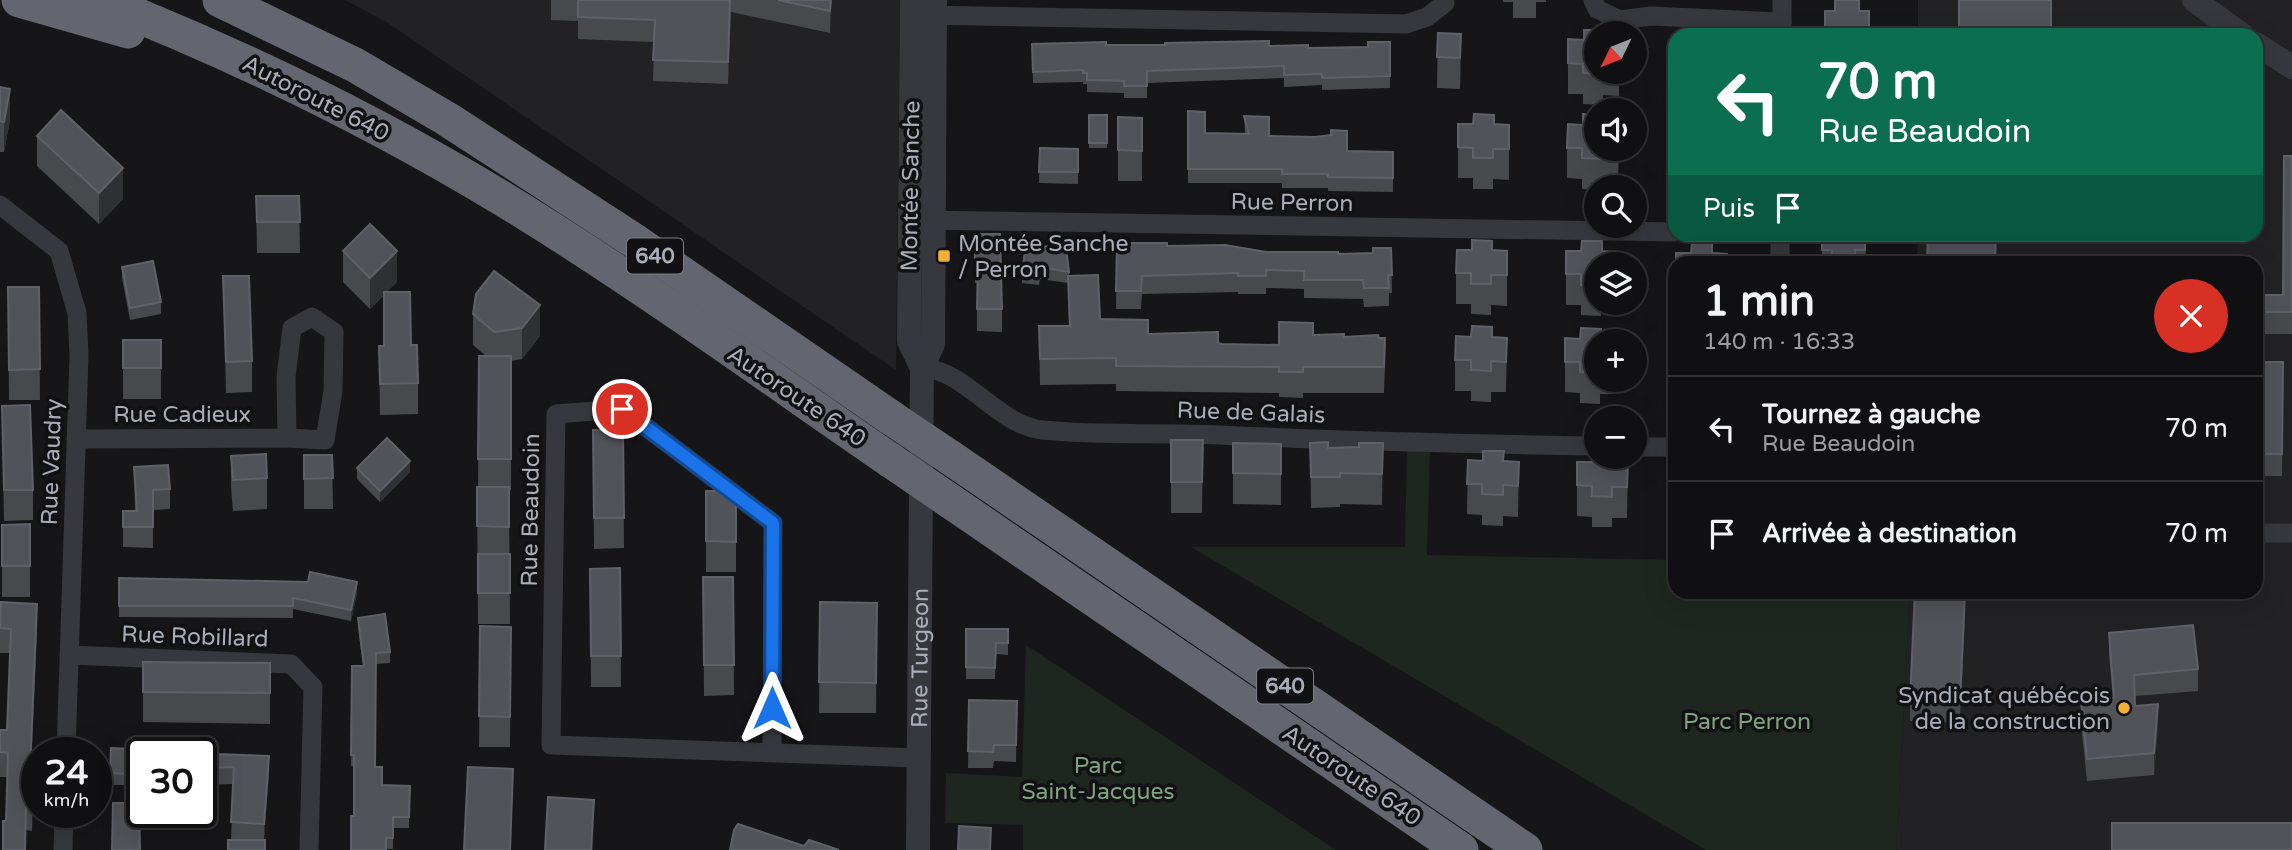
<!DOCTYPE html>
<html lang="fr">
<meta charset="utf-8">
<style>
body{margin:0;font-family:"Varela Round",sans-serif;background:#19191b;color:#f1f3f6;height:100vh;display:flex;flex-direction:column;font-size:26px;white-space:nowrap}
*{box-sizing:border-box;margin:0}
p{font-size:23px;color:#9c9d9f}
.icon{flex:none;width:38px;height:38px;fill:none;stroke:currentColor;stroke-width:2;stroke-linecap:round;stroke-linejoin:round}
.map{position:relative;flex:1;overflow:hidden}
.sheet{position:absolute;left:1668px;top:256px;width:595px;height:343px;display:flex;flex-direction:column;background:#101012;border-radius:21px;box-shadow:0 7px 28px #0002,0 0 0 2px #303032}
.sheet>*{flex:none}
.hud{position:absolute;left:1668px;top:28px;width:595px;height:214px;border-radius:21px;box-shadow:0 7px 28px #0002,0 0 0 2px #303032;background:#0b6e4f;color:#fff;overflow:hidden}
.needle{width:46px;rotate:227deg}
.tools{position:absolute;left:1584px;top:21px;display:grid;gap:14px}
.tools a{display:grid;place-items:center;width:63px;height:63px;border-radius:50%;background:#101012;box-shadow:0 7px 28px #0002,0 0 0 2px #303032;font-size:35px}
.speed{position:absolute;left:21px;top:737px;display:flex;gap:14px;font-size:35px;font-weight:700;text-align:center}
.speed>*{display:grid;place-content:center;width:91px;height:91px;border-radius:50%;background:#101012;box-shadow:0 7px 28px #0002,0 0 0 2px #303032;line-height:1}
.speed small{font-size:18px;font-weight:400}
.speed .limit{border:4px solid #111;border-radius:10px;background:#fff;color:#111}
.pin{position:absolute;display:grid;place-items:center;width:60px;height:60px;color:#fff;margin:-30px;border:4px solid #fff;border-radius:50%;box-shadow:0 2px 7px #0007}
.me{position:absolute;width:77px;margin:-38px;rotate:0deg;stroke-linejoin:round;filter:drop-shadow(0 0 5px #0008)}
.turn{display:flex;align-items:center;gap:24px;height:147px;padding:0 35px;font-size:32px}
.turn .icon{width:91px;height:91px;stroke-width:2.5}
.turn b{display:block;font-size:49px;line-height:60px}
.then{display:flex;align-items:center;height:66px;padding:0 35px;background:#0003;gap:14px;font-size:26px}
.round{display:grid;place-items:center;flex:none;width:74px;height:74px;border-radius:37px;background:#19191b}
.summary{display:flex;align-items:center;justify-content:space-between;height:119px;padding:0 35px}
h1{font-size:42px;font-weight:700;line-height:52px}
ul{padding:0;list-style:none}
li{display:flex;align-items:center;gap:21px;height:105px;padding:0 35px;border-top:2px solid #303032}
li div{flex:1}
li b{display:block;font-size:26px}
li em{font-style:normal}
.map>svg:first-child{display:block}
</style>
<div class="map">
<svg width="2292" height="850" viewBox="0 0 2292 850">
<rect width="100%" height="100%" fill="#161618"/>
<g fill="#222225">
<polygon points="345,0 900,0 896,370 388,23"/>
<polygon points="1918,0 2292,0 2292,850 1896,850 1910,592 2256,592 2256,262 1917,262 1918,235 2256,234 2256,35 1918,35"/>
</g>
<g fill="#1e261f">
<polygon points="1407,445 1430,450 1427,555 1675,560 1675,592 1910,592 1896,850 1706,850 1191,547 1405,547"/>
<polygon points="1026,645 1336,850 1023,850 1023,825 945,823 946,773 1022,777"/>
</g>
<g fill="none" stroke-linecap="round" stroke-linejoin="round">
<g stroke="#37383d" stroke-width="19">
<polyline points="1593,0 1597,9 1620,20 1651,16 1782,22"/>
<polyline points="924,15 1406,24 1427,17 1445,3"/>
<polyline points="1782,34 1782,0"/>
<polyline points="0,205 59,251 77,313 79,356 66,752"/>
<polyline points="920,220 1675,232"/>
<polyline points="1780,262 1780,234"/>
<path d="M 922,368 C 967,370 996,425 1043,430 C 1101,436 1161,432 1219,435 C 1344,441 1470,444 1596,446"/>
<polyline points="76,439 287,438 325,440 333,391 334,332 312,317 292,328 286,377 287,438"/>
<polyline points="1634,447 1675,447"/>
<polyline points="2256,533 2292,533"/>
<polyline points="69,655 291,664 313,687 309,850"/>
<polyline points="772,752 773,523 622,409 556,414 551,745 918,758"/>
<polyline points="63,850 64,812"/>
</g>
<g stroke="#37383d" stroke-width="24">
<polyline points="912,0 909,341 922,368"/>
<polyline points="2194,0 2242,35"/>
<polyline points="2256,44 2292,67"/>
<path id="s1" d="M 918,850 L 922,368 L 933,344 L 935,0"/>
</g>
<g stroke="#63666e" stroke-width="35">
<polyline points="19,0 128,31"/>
<path d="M 99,0 C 239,55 374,121 503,199 C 636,280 762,372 890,460"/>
<polyline points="220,0 355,65 447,119 633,240 890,417"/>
<polyline points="951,458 1525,850"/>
<polyline points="950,501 1461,850"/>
</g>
<g stroke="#63666e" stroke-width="35">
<polyline points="890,417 951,458"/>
<polyline points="890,460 950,501"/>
</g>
</g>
<g fill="#47494d">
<polygon points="551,0 831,0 830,33 731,12 728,84 653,81 654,42 578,39 578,21 551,20"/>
<polygon points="1503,0 1546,0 1546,2 1536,2 1536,18 1513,18 1513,2 1503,2"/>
<rect x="1825" y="11" width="44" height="24"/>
<polygon points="1438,33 1461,34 1460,89 1437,88"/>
<polygon points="1568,39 1596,72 1619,72 1619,96 1603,95 1603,105 1583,104 1583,94 1568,94"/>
<polygon points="1390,42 1390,88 1322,90 1322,85 1284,87 1284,78 1147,83 1147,98 1124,98 1124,93 1087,92 1087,84 1083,84 1083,82 1033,83 1032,44 1308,48 1368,47"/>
<polygon points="0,87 10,120 4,152 0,152"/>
<polygon points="1188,111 1205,133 1245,134 1244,116 1269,136 1347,151 1393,152 1393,192 1328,191 1328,188 1282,188 1282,183 1188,183"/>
<rect x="1089" y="115" width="18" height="33"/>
<polygon points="1118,117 1142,118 1142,181 1118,181"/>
<polygon points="1494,124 1509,125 1509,180 1493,179 1493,189 1473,189 1473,178 1458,178 1458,147"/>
<polygon points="37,136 123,199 99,224 37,166"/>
<polygon points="1040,148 1078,149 1078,184 1039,183"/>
<polygon points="1567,148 1619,149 1618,180 1603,180 1603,187 1596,187 1596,190 1582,189 1582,179 1567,178"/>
<polygon points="2292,156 2292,334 2257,334 2257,362 2283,362 2282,476 2256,476 2256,295 2283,295"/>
<polygon points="256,196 299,196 300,253 257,253"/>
<polygon points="975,234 1002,309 1002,332 977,331 977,283 975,283"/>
<polygon points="1822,234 1865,234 1866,262 1822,262"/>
<polygon points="1117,243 1266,252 1338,254 1373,253 1391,248 1392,293 1389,293 1389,306 1364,307 1363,299 1304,298 1304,289 1266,288 1266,294 1238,294 1238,292 1142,294 1141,309 1116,309"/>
<polygon points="1026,245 1069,272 1069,276 1100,319 1148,334 1222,344 1279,345 1313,335 1344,337 1385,364 1384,393 1303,393 1303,398 1279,397 1279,393 1116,391 1116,384 1040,385 1039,326 1069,326 1068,283 1040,279 1039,285 1022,283 1022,272"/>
<polygon points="1492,250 1507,251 1507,306 1491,305 1491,315 1471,314 1471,304 1456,304 1456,273"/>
<polygon points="343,251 397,282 386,292 411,345 418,383 418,414 380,415 379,346 384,346 384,295 370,309 343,282"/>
<polygon points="1566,251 1596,264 1596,303 1616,303 1616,307 1601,306 1601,316 1581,315 1581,305 1566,305"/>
<polygon points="122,267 161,302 161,314 130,320 122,278"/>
<polygon points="223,276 252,361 252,392 226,393"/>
<polygon points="8,287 39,287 40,400 9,400"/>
<polygon points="476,294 540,336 522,359 511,361 511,490 509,490 510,624 478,624 477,487 478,487 479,356 486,356 473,345 473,314"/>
<polygon points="1492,337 1507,338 1506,392 1491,392 1491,402 1471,401 1471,391 1455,391 1455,360"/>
<rect x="123" y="340" width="38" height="59"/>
<polygon points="1596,341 1596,380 1616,380 1616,394 1600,394 1600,404 1580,403 1580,393 1565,392 1565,362"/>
<polygon points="2,406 33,490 33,520 4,521"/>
<polygon points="593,430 623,430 624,548 594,549"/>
<polygon points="1171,440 1203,440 1202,513 1171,513"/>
<polygon points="1233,443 1281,444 1281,505 1233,504"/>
<polygon points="1310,443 1328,448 1359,447 1383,443 1382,505 1340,504 1340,507 1311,508"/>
<polygon points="304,455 332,455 333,509 304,509"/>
<polygon points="231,456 267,478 267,509 233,511 231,487"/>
<polygon points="1468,460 1519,462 1518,517 1503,516 1503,526 1482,525 1482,515 1467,514"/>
<polygon points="1577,462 1628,463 1627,518 1612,518 1612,527 1592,527 1592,517 1577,516"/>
<polygon points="134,467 170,489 170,509 153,510 153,548 123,547 123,511 135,511"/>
<polygon points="357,468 410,472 380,502 357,479"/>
<rect x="706" y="491" width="30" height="81"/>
<polygon points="30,524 30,597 2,597 2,525"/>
<polygon points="620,568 621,687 591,687 590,569"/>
<polygon points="703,577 733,577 734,695 704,696"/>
<polygon points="119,578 357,593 351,621 293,609 293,618 119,617"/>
<polygon points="820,602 877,603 876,713 819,713"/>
<polygon points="1965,614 1960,723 1910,721 1910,699"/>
<polygon points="358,618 390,652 390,663 376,664 375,767 382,785 410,786 409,828 393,828 393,849 386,849 354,766 351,766 352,666 363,666 358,628"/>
<polygon points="480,626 511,627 510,747 479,747"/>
<polygon points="0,628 37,628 31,770 33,794 32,831 26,830 25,850 3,850 6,821 7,777 0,777 0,730 7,730 10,653 0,653"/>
<polygon points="966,629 1008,629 1008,655 996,654 995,679 966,679"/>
<polygon points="2109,633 2198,669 2198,691 2135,696 2135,706 2158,726 2154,775 2087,781 2081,723 2081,701 2113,698 2109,655"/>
<polygon points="143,662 270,663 270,724 143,722"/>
<polygon points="969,700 1017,701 1016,762 994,761 993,768 968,768"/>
<polygon points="111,748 142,752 142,790 127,790 127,785 110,785"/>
<polygon points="201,752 218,754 269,773 264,840 231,840 233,784 201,785"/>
</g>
<g fill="#2f3033">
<polygon points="731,0 731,12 728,84 728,62"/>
<polygon points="1461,34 1461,65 1460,89 1460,58"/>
<polygon points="10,89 10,120 4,152 4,122"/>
<polygon points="123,168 123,199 99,224 99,193"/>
<polygon points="397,251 397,282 370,309 370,278"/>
<polygon points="540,305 540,336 522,359 522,328"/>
<polygon points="410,461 410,472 380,502 380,491"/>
<polygon points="357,582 357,593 351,621 351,610"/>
<polygon points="1965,592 1965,614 1960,723 1960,701"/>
<polygon points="37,604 37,628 30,794 30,770"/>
<polygon points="2158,704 2158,726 2154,775 2154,753"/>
<polygon points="269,756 269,773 264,841 264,824"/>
<polygon points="513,769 511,850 510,850"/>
<polygon points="594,800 593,850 591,850"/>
</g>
<g fill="#525359" stroke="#5f6168" stroke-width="2">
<polygon points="578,0 730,0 728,62 653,60 655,20 578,17"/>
<polygon points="778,0 831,0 830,11"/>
<polygon points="1835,0 1859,0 1859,11 1869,11 1869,32 1859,32 1859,35 1836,35 1836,32 1825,32 1825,11 1835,11"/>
<rect x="1959" y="0" width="92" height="35"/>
<polygon points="1584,30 1604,30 1604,33 1596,33 1596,72 1603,72 1603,74 1583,73 1583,64 1568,63 1568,39 1584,40"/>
<rect x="1693" y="31" width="21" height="4"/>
<polygon points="1438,33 1461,34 1460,58 1437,57"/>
<polygon points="1269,41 1269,46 1308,45 1308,48 1368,47 1368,42 1390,42 1390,76 1322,78 1322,74 1284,75 1284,66 1147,71 1147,86 1124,86 1124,81 1087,80 1087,73 1083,73 1083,70 1033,72 1032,44 1106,42 1106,45 1165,45 1165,43"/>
<polygon points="0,87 10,89 4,122 0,121"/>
<polygon points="61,110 123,168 99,193 37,136"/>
<polygon points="1188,111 1205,112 1205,133 1249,134 1244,116 1269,117 1269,136 1315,137 1331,135 1331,130 1347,131 1347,151 1393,152 1393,178 1328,177 1328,174 1282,174 1282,169 1188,169"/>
<polygon points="1474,114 1494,115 1494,124 1509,125 1509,149 1493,149 1493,158 1473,158 1473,148 1458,147 1458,124 1473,124"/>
<polygon points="1583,114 1596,115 1596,149 1618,150 1603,149 1603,159 1582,158 1582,148 1567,148 1568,124 1583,125"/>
<rect x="1089" y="115" width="18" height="28"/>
<polygon points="1118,117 1142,118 1142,151 1118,150"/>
<polygon points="1040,148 1078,149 1078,172 1039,172"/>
<polygon points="2284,156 2292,156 2292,312 2257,312 2257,362 2283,362 2282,454 2256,454 2256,295 2283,295"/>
<polygon points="256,196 299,196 300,222 257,222"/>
<polygon points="370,224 397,251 370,278 343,251"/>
<polygon points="975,234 1000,234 1002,309 977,309 978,261 975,261"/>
<polygon points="1822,234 1865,234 1865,250 1855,250 1855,262 1832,262 1832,250 1822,250"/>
<polygon points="1928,234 1996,234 1995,262 1927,262"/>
<polygon points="1472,240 1492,241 1492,250 1507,251 1507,275 1491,275 1491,284 1471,284 1471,273 1456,273 1457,250 1472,250"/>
<polygon points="1582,241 1602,241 1602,251 1617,252 1617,264 1596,264 1596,285 1581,285 1581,274 1566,274 1566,251 1581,251"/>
<polygon points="1117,243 1167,243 1167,246 1225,245 1266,252 1338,252 1338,254 1373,253 1373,248 1391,248 1392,275 1388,275 1389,288 1364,288 1363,280 1304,280 1304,271 1266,270 1266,276 1238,276 1238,273 1142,276 1141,291 1116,291"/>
<polygon points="1692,243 1712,243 1712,253 1727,254 1727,262 1676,262 1676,253 1691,253"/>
<polygon points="1026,245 1066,248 1069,272 1040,267 1039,273 1022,272"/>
<polygon points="153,261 161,302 130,308 122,267"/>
<polygon points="494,271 540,305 522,328 494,332 473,314 476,294"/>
<polygon points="1098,275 1100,319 1148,320 1148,334 1218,332 1218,343 1222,344 1279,345 1279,322 1313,323 1313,335 1344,334 1344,337 1378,335 1379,338 1385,338 1384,367 1303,367 1303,372 1279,372 1279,367 1116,366 1116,358 1040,359 1039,326 1070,326 1068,276"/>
<polygon points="223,276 249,276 252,361 226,362"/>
<polygon points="8,287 39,287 40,369 9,370"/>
<polygon points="384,292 410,292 411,345 417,345 418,383 380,384 379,346 384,346"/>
<polygon points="1472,326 1492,327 1492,337 1507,338 1506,362 1491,361 1491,371 1471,370 1471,360 1455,360 1456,336 1471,337"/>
<polygon points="1581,328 1601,329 1601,339 1616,339 1616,341 1596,341 1596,373 1580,372 1580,362 1565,362 1565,338 1580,339"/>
<rect x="123" y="340" width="38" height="28"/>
<polygon points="479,356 511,356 511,459 478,459"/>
<polygon points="30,405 33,490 4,490 2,406"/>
<polygon points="593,430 623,430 624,518 594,518"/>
<polygon points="387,438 410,461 380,491 357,468"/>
<polygon points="1171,440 1203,440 1202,482 1171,482"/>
<polygon points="1328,442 1328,448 1359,447 1359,443 1383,443 1382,474 1340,473 1340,477 1311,477 1310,443"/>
<polygon points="1233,443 1281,444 1281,474 1233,473"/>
<polygon points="1483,451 1504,451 1503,461 1519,462 1518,486 1503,485 1503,495 1482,494 1482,484 1467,484 1468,460 1483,461"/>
<polygon points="1592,452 1596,452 1596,457 1613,457 1613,463 1628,463 1627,487 1612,487 1612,497 1592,496 1592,486 1577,485 1577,462 1592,462"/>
<polygon points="266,454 267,478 233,480 231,456"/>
<polygon points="304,455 332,455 333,478 304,479"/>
<polygon points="168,465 170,489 153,490 153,527 123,527 123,511 137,511 134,467"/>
<polygon points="477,487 509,487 509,527 477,526"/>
<polygon points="706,491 736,491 736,542 706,541"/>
<polygon points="30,524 30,566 2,566 2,525"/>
<rect x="478" y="554" width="32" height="39"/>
<polygon points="620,568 621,656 591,656 590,569"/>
<polygon points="310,572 357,582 351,610 293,598 293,606 119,606 119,578 308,582"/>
<polygon points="703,577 733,577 734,665 704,665"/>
<polygon points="1915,592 1965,592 1960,701 1910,699"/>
<polygon points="1,602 37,604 30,770 33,770 32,806 26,806 25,850 3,850 3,821 6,821 8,753 0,752 0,730 7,730 11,629 0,628"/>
<polygon points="820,602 877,603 876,683 819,682"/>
<polygon points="385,614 390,652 376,653 375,767 382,767 382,785 410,786 409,817 393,817 393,838 386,838 386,850 351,850 351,816 354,816 354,755 351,755 352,666 364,666 358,618"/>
<polygon points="2193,625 2198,669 2134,675 2135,706 2158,704 2154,753 2087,759 2081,701 2114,698 2109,633"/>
<polygon points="480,626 511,627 510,717 479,716"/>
<polygon points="966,629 1008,629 1008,643 996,643 995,668 966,667"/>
<polygon points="143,662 270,663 270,693 143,692"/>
<polygon points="969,700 1017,701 1016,745 994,745 993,752 968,751"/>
<polygon points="186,746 218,747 217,754 269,756 264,824 231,822 234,767 201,768 201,752 186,752"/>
<polygon points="111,748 155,750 154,752 142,752 142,779 127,779 127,774 110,773"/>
<polygon points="468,767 513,769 510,850 464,850"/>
<polygon points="548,797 594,800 591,850 545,850"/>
<polygon points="113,803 139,803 140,850 112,850"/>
<rect x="2112" y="823" width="180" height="27"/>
<polygon points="738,824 804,846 809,840 839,850 730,850 734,830"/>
<polygon points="959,826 991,828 990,850 958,850"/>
<rect x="228" y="840" width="37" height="10"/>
</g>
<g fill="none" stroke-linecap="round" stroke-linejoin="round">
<defs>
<polyline id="route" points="622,409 773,523 772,708"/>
</defs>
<use href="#route" stroke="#114b97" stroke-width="18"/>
<use href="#route" stroke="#1a73e8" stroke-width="12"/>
</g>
<g fill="#f2b134" stroke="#111113" stroke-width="2.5">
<rect x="937" y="249" width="14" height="14" rx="3.5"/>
<circle cx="2124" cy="708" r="7"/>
</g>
<g text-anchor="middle" stroke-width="7" stroke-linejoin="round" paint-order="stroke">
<g fill="#111113" stroke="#7b7e86" stroke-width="2">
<rect x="627" y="238.5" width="56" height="35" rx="5"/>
<rect x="1257" y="668.5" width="56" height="35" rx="5"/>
</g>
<g font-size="21" font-weight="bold" fill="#a8adb8">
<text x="655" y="263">640</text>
<text x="1285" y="693">640</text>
</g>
<g font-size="23" fill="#a8adb8" stroke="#111113">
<text transform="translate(316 98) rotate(27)" y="8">Autoroute 640</text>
<text transform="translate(910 186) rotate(-89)" y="8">Montée Sanche</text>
<text transform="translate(1292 202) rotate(1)" y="8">Rue Perron</text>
<text transform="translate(797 396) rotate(34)" y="8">Autoroute 640</text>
<text transform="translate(1251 412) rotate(2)" y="8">Rue de Galais</text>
<text x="182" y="422">Rue Cadieux</text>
<text transform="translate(51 462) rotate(-88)" y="8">Rue Vaudry</text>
<text transform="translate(530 510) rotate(-89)" y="8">Rue Beaudoin</text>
<text transform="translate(195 636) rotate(2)" y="8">Rue Robillard</text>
<text dy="8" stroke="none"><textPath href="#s1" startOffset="192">Rue Turgeon</textPath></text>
<text transform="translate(1352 775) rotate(34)" y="8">Autoroute 640</text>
</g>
<g font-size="23" fill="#a8adb8" stroke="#111113" text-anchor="start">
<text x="958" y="251">Montée Sanche<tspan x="958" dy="26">/ Perron</tspan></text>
<text x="2110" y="703" text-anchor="end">Syndicat québécois<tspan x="2110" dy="26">de la construction</tspan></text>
</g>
<g font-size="23" fill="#7fa381" stroke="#111113">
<text x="1747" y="729">Parc Perron</text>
<text x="1098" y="773">Parc<tspan x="1098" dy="26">Saint-Jacques</tspan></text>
</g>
</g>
</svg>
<div class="tools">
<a><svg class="needle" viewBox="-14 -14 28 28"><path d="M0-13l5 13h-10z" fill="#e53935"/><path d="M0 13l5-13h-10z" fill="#9c9d9f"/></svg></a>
<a><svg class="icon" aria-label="sound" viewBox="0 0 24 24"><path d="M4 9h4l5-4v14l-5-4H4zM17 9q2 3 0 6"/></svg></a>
<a><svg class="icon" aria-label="search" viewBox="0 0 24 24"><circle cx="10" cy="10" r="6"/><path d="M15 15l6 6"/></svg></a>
<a><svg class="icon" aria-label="layers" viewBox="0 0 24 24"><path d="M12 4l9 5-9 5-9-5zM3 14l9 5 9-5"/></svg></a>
<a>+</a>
<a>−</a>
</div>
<div class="speed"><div>24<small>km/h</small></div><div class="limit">30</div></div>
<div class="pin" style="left:622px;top:409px;background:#d93025"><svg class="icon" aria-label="arrive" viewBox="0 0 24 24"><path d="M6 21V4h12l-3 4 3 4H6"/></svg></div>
<svg class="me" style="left:772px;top:708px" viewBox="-20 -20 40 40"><path d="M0-17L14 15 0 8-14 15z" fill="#1a73e8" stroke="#fff" stroke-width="4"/></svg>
<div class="hud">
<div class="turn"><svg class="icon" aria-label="left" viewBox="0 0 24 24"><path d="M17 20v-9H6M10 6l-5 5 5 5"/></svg><div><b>70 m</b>Rue Beaudoin</div></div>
<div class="then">Puis<svg class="icon" aria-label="arrive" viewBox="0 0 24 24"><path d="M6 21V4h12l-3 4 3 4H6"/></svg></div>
</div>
<section class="sheet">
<div class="summary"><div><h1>1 min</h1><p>140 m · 16:33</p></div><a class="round" style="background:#d93025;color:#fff"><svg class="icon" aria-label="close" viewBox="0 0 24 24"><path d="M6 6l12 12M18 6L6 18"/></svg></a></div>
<ul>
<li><svg class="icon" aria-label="left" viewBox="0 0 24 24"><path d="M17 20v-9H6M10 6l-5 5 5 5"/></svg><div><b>Tournez à gauche</b><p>Rue Beaudoin</p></div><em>70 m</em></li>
<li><svg class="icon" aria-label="arrive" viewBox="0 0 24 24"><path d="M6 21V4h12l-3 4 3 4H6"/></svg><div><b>Arrivée à destination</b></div><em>70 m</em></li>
</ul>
</section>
</div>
